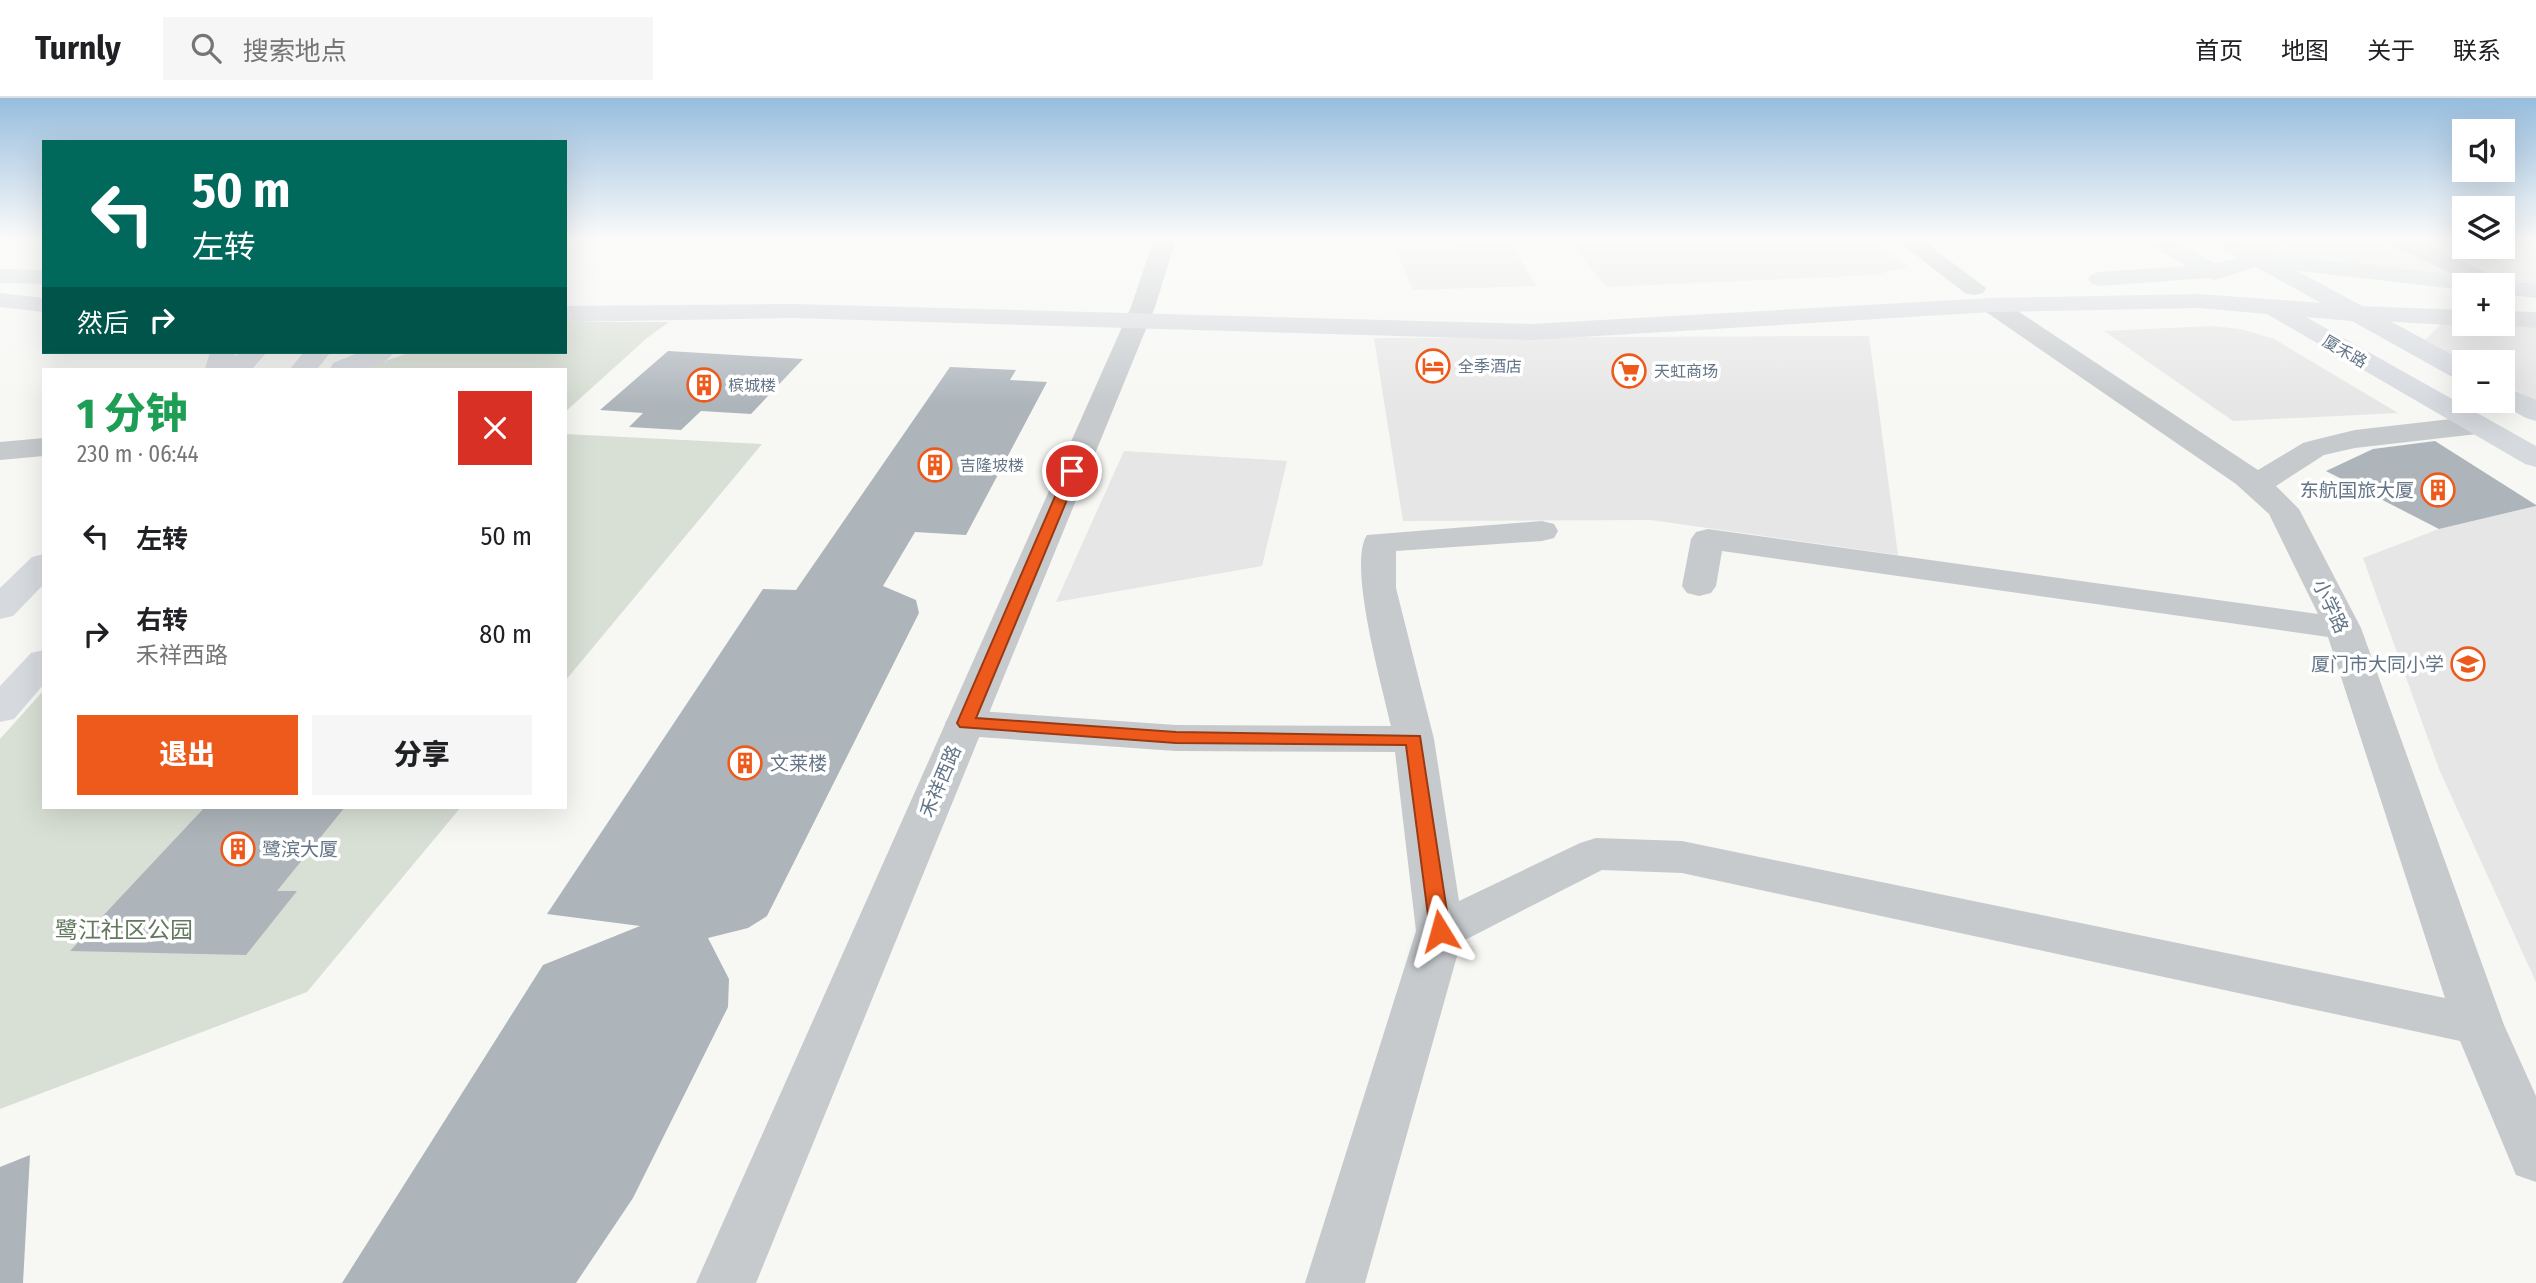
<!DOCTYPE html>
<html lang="zh">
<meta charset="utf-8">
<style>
body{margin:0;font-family:"Fira Sans Condensed","Noto Sans SC",sans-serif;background:#f6f6f6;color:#202124;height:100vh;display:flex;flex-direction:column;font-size:26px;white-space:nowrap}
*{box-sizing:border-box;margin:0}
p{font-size:23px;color:#757577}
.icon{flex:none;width:38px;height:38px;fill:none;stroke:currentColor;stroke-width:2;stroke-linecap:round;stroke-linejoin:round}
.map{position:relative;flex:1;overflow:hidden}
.sheet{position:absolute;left:42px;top:270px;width:525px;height:441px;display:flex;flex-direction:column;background:#fff;border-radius:0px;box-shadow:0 7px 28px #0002}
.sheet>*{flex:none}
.banner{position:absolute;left:42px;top:42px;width:525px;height:214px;border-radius:0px;box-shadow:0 7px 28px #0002;background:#00695c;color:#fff;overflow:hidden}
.fabs{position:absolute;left:2452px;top:21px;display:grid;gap:14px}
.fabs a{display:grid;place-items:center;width:63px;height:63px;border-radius:0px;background:#fff;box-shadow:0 7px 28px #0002;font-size:35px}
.pin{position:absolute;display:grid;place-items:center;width:60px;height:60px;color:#fff;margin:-30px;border:4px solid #fff;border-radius:50%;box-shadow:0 2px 7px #0007}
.me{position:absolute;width:77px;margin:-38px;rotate:352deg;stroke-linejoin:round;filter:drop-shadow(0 0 5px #0008)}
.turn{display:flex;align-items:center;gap:24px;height:147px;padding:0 35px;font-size:32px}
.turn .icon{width:91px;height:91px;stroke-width:2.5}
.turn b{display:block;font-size:49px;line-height:60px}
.then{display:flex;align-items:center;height:66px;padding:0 35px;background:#0003;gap:14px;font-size:26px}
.round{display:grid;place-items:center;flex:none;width:74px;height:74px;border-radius:0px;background:#f6f6f6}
.head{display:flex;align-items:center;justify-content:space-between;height:119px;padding:0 35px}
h1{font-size:42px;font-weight:800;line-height:52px;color:#1e9e55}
.action{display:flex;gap:14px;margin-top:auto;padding:14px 35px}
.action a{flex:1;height:80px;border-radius:0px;background:#ee5a1c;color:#fff;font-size:28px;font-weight:800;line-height:80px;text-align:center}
.action a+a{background:#f6f6f6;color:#202124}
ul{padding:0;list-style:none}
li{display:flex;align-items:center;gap:21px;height:98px;padding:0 35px}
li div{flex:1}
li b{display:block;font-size:26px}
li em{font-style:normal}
header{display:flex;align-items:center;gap:42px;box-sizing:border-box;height:98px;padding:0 35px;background:#fff;border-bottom:2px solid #e0e0e0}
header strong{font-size:33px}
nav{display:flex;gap:38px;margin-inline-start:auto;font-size:24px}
.search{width:490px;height:63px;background:#f6f6f6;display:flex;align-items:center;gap:18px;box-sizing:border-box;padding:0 24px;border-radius:0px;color:#757577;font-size:26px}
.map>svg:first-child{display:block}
</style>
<header>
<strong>Turnly</strong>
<div class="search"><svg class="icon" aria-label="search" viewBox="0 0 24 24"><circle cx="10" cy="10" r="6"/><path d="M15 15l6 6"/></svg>搜索地点</div>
<nav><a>首页</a><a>地图</a><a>关于</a><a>联系</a></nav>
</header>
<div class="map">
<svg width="2536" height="1185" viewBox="0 0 2536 1185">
<rect width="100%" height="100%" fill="#f7f7f4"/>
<g fill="#e5e6e5">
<polygon points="1568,141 1872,141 1908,169 1874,177 1606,189"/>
<polygon points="2232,141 2464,141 2464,149 2502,149 2503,141 2536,141 2536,189 2264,158"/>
<polygon points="1511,146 1536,188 1413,192 1395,150"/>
<polygon points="2441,226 2536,227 2536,303 2503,285 2502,264 2466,264 2425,242"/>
<polygon points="2213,228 2241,231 2274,241 2398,315 2233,323 2104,233"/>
<polygon points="1869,238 1898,457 1651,422 1403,423 1374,240"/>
<polygon points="1124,353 1287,363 1262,468 1056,504"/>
<polygon points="2536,408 2536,884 2439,671 2363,460 2439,431"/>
</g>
<g fill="#d8dfd4">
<polygon points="565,224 669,224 647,240 565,314 565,271 363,271 411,254 565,254"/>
<polygon points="565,336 762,346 565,583"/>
<polygon points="44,592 44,709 461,709 307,894 0,1011 0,641"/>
</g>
<g fill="#adb5bb">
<polygon points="668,253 803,261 751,316 701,313 681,332 629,329 643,315 600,312"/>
<polygon points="950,269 1016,272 1010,282 1047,284 966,437 915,434 883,488 916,502 919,515 767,818 748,830 708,840 729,881 728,909 633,1100 576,1185 342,1185 543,867 640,828 547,816 763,491 796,492"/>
<polygon points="2435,343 2536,407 2536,408 2439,431 2326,373 2373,351"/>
<polygon points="205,709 345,709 277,793 297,793 246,857 70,853"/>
<polygon points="30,1057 23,1185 0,1185 0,1069"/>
</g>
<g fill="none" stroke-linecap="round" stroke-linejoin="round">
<g fill="#c6cacd" fill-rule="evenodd">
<polygon points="1895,141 1921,141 1986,190 1983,195 1974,197 1965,195"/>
<polygon points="2386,141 2415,141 2502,182 2506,187 2502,192 2502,187 2475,187 2389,146"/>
<path d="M 1992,200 L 2001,202 L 2258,372 L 2303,345 L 2314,342 L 2355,332 L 2477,318 L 2487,321 L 2491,327 L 2487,333 L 2477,336 L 2355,350 L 2324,357 L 2276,388 L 2299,411 L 2361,530 L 2504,927 L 2536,998 L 2536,1084 L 2516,1077 L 2460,943 L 1682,775 L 1602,772 L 1461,844 L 1365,1185 L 1305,1185 L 1416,833 L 1395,654 L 1176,653 L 965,638 L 951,634 L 945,625 L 951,616 L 965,612 L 1176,627 L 1391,628 C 1383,591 1347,466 1367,437 L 1542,423 L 1554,426 L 1558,433 L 1554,440 L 1542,443 L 1396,453 L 1396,490 L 1434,641 L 1459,803 L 1580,745 L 1596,740 L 1682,743 L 2445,900 L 2328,539 L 1722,453 L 1716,488 L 1711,495 L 1699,498 L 1687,495 L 1682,488 L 1691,441 L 1696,434 L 1708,431 L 2318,516 L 2269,416 L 2236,386 L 1983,212 L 1980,207 L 1983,202 Z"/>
<polygon points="44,340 44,358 0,362 0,344"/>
</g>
<polygon fill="#c6cacd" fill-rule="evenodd" points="1154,141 1176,141 1155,209 756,1185 696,1185 1131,209"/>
<g fill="#d6dadf" fill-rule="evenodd">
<path d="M 2257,155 L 2485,180 C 2501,184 2519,184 2536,186 L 2536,200 L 2502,196 L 2502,187 L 2464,187 L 2464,192 L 2249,167 L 2245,162 L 2249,157 Z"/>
<polygon points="2358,208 2464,212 2464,226 2471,226 2464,228 2349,221 2345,216 2349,211"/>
<polygon points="2502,213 2536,214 2536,230 2493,226 2502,226"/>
<polygon points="210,254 236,254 231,271 205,271"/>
</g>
<g fill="#d6dadf" fill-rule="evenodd">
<polygon points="2145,141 2172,141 2215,165 2238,160 2213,146 2210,141 2238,141 2466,264 2464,264 2464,282 2454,280 2352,223 2306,219 2536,348 2536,369 2525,366 2267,216 2199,210 1992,214 1531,242 793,220 565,224 565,208 793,206 1531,226 1992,200 2199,196 2321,205 2256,169 2215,182 2208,180 2100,188 2092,186 2088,181 2092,176 2100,174 2186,168 2148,146"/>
<polygon points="0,171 44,172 44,186 0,185"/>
<polygon points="0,195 44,200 44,214 0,209"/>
<polygon points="239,254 267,254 252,271 224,271"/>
<polygon points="304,254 331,254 317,271 290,271"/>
<path d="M 360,254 L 394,254 C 381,274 350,272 330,271 L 333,265 Z"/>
<polygon points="2502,287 2536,302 2536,323 2526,320 2495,303 2502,303"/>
<polygon points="44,456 44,486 13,518 0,521 0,490 32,459"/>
<polygon points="44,552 44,586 14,621 0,624 0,588 31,555"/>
</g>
</g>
<linearGradient id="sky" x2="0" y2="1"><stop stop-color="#97bdde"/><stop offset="0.46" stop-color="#fbfbfa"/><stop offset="1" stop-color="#fbfbfa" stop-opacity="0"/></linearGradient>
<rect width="2536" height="307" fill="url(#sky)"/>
<polygon fill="#ee5a1c" stroke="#9b3a12" stroke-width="2" points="1072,370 1079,373 976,620 1176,634 1420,638 1450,833 1447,838 1440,840 1433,838 1430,833 1406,647 1176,645 960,629 957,625 1066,373"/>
<defs>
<symbol id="hotel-ring" viewBox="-11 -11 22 22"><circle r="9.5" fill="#fff" stroke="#ee5a1c" stroke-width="1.5"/><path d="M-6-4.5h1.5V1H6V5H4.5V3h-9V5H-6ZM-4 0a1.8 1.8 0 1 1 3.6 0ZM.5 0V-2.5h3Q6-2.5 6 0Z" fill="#ee5a1c"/></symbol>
<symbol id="supermarket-ring" viewBox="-11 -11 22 22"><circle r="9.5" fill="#fff" stroke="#ee5a1c" stroke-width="1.5"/><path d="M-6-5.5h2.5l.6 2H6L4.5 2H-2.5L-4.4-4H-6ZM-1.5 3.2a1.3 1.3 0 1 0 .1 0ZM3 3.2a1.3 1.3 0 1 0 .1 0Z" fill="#ee5a1c"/></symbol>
<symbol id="building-ring" viewBox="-11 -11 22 22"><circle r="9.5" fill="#fff" stroke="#ee5a1c" stroke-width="1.5"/><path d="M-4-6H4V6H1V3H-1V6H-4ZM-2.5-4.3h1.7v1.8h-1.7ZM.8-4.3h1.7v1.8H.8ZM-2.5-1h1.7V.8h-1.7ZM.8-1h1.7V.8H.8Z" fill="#ee5a1c"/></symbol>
<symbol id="school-ring" viewBox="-11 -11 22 22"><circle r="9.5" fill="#fff" stroke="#ee5a1c" stroke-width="1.5"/><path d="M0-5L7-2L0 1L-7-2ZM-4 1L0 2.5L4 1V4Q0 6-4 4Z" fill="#ee5a1c"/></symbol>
</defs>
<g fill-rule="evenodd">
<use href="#hotel-ring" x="1414" y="249" width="38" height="38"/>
<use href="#supermarket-ring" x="1610" y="254" width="38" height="38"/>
<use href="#building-ring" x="685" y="268" width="38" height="38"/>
<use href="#building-ring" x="916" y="348" width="38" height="38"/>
<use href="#building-ring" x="2419" y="373" width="38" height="38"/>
<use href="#school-ring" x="2449" y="547" width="38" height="38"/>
<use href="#building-ring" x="726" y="646" width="38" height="38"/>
<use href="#building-ring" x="219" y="732" width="38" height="38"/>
</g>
<g text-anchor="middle" stroke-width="7" stroke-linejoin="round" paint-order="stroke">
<g font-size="16" fill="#647587" stroke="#fff">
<text transform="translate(2345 253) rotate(30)" y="6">厦禾路</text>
</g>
<g font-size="16" fill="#647587" stroke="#fff" text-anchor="start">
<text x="1458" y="274">全季酒店</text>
<text x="1654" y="279">天虹商场</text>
<text x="728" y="293">槟城楼</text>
<text x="960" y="373">吉隆坡楼</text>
</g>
<g font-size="19" fill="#647587" stroke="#fff" text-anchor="end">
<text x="2414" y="399">东航国旅大厦</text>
<text x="2444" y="573">厦门市大同小学</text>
<text x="770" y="672" text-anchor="start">文莱楼</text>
<text x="262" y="758" text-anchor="start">鹭滨大厦</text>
</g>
<g font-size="19" fill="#647587" stroke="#fff">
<text transform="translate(2331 508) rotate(65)" y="7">小学路</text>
<text transform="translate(940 683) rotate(-67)" y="7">禾祥西路</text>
</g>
<g font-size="23" fill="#63785f" stroke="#fff">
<text x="124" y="840">鹭江社区公园</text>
</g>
</g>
</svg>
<div class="fabs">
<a><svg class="icon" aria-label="sound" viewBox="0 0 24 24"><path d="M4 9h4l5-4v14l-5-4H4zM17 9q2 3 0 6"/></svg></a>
<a><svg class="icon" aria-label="layers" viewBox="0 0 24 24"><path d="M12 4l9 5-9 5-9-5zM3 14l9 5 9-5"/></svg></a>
<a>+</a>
<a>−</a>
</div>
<div class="pin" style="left:1072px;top:373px;background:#d93025"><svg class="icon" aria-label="arrive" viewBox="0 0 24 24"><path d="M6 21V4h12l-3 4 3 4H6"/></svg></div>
<svg class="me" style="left:1440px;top:833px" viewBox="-20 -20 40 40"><path d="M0-17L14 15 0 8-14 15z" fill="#ee5a1c" stroke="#fff" stroke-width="4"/></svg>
<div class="banner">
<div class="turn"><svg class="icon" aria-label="left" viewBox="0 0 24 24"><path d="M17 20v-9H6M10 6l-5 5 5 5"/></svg><div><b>50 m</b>左转</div></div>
<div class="then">然后<svg class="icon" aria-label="right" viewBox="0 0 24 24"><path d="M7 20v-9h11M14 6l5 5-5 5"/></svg></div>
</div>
<section class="sheet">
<div class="head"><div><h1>1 分钟</h1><p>230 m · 06:44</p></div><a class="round" style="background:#d93025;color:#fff"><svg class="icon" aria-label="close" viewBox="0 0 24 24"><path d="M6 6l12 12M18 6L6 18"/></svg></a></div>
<ul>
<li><svg class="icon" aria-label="left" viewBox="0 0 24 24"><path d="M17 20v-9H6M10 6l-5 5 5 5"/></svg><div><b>左转</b></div><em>50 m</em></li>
<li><svg class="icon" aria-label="right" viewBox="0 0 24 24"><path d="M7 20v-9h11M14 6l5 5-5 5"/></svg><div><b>右转</b><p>禾祥西路</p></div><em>80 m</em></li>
</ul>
<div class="action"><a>退出</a><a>分享</a></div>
</section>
</div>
